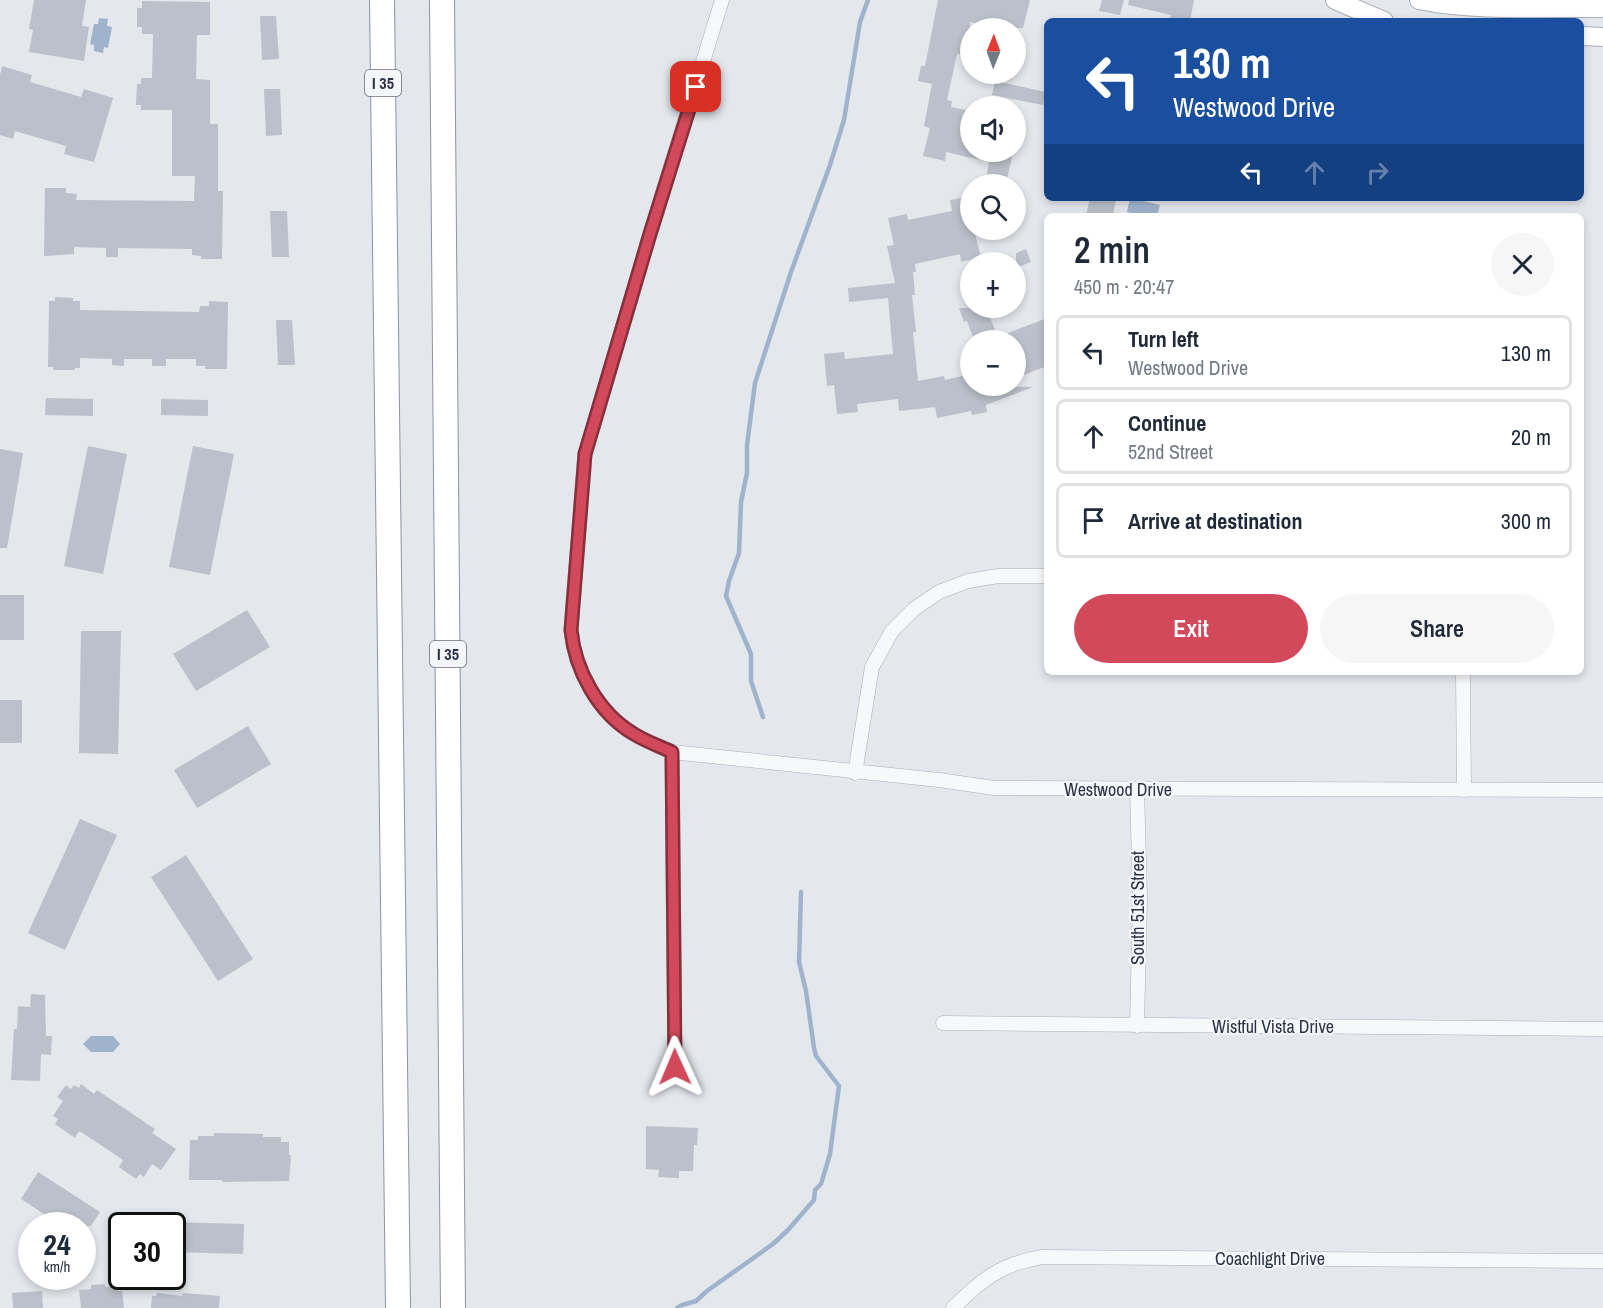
<!DOCTYPE html>
<meta charset="utf-8">
<style>
body{margin:0;font-family:"Archivo Narrow",sans-serif;background:#f6f6f7;color:#1f2937;height:100vh;display:flex;flex-direction:column;font-size:22px;white-space:nowrap}
*{box-sizing:border-box;margin:0}
p{font-size:20px;color:#747a83}
.icon{flex:none;width:33px;height:33px;fill:none;stroke:currentColor;stroke-width:2;stroke-linecap:round;stroke-linejoin:round}
.map{position:relative;flex:1;overflow:hidden}
.drawer{position:absolute;left:1044px;top:213px;width:540px;height:462px;display:flex;flex-direction:column;background:#fff;border-radius:9px;box-shadow:0 3px 9px #0003}
.drawer>*{flex:none}
.guide{position:absolute;left:1044px;top:18px;width:540px;height:183px;border-radius:9px;box-shadow:0 3px 9px #0003;background:#1a4fa0;color:#fff;overflow:hidden}
.needle{width:39px;rotate:1deg}
.tools{position:absolute;left:960px;top:18px;display:grid;gap:12px}
.tools a{display:grid;place-items:center;width:66px;height:66px;border-radius:50%;background:#fff;box-shadow:0 3px 9px #0003;font-size:30px}
.speed{position:absolute;left:18px;top:1212px;display:flex;gap:12px;font-size:30px;font-weight:700;text-align:center}
.speed>*{display:grid;place-content:center;width:78px;height:78px;border-radius:50%;background:#fff;box-shadow:0 3px 9px #0003;line-height:1}
.speed small{font-size:15px;font-weight:400}
.speed .limit{border:3px solid #111;border-radius:9px;background:#fff;color:#111}
.pin{position:absolute;display:grid;place-items:center;width:51px;height:51px;color:#fff;margin:-26px;border-radius:12px;box-shadow:0 3px 9px #0006}
.me{position:absolute;width:66px;margin:-33px;rotate:359deg;stroke-linejoin:round;filter:drop-shadow(0 0 4px #0008)}
.turn{display:flex;align-items:center;gap:21px;height:126px;padding:0 30px;font-size:27px}
.turn .icon{width:78px;height:78px;stroke-width:2.5}
.turn b{display:block;font-size:42px;line-height:51px}
.lanes{display:flex;align-items:center;height:57px;padding:0 30px;background:#0003;justify-content:center;gap:30px;direction:ltr}
.lanes .off{opacity:.35}
.round{display:grid;place-items:center;flex:none;width:63px;height:63px;border-radius:32px;background:#f6f6f7}
.head{display:flex;align-items:center;justify-content:space-between;height:102px;padding:0 30px}
h1{font-size:36px;font-weight:600;line-height:45px}
.primary-button{display:flex;gap:12px;margin-top:auto;padding:12px 30px}
.primary-button a{flex:1;height:69px;border-radius:36px;background:#d1495b;color:#fff;font-size:24px;font-weight:600;line-height:69px;text-align:center}
.primary-button a+a{background:#f6f6f7;color:#1f2937}
ul{padding:0;list-style:none}
li{display:flex;align-items:center;gap:18px;height:75px;margin:0 12px 9px;padding:0 18px;border:3px solid #e0e1e3;border-radius:9px}
li div{flex:1}
li b{display:block;font-size:22px}
li em{font-style:normal}
.map>svg:first-child{display:block}
</style>
<div class="map">
<svg width="1603" height="1308" viewBox="0 0 1603 1308">
<rect width="100%" height="100%" fill="#e4e7ec"/>
<g fill="#9fb4cc">
<polygon points="99,18 108,19 107,26 112,27 108,48 104,47 103,53 94,51 94,45 90,44 94,24 98,24"/>
<polygon points="1130,198 1160,205 1157,216 1146,216 1127,212"/>
<polygon points="91,1036 113,1036 120,1044 113,1052 91,1052 83,1044"/>
</g>
<g fill="none" stroke-linecap="round" stroke-linejoin="round">
<g stroke="#9fb4cc" stroke-width="4.5">
<polyline points="763,717 751,681 751,654 726,596 729,581 739,553 741,502 747,473 747,445 755,383 791,272 830,165 844,120 860,22 868,0"/>
<polyline points="677,1308 682,1305 696,1301 707,1291 773,1244 788,1230 814,1200 815,1190 821,1184 830,1154 839,1086 816,1056 814,1048 806,991 799,962 801,892"/>
</g>
</g>
<g fill="#bbc0ca">
<polygon points="34,0 86,0 82,26 89,27 84,61 29,52 33,30 29,29"/>
<polygon points="938,0 1030,0 1023,28 1003,28 970,22 970,56 957,54 947,100 952,101 951,107 970,111 970,152 1013,152 1007,179 987,175 989,162 946,152 945,161 923,156 930,128 924,126 932,84 918,81 921,66 925,66"/>
<polygon points="1102,0 1124,0 1120,15 1099,11"/>
<polygon points="1129,0 1194,0 1190,21 1169,21 1171,15 1128,5"/>
<polygon points="142,1 210,2 210,35 197,35 196,79 210,80 210,124 218,124 218,191 223,191 222,259 201,259 201,256 192,255 192,249 118,248 118,257 106,257 106,248 74,247 74,254 44,256 45,188 66,188 66,193 77,194 76,200 194,201 195,176 172,176 172,110 141,110 141,105 136,105 137,84 141,84 141,78 152,78 153,34 142,34 142,27 137,27 137,8 142,8"/>
<polygon points="260,16 276,16 279,59 262,60"/>
<polygon points="2,66 32,75 30,82 81,97 84,89 113,98 94,162 64,154 66,146 15,131 13,139 0,135 0,75"/>
<polygon points="995,81 1046,92 1043,105 992,95"/>
<polygon points="264,89 280,89 282,135 266,136"/>
<polygon points="967,197 970,211 970,230 974,230 981,257 961,262 960,254 915,264 916,272 913,272 915,295 912,295 916,332 913,332 918,381 944,376 945,380 970,374 970,386 1033,387 986,405 987,412 972,415 971,411 937,418 935,407 899,411 898,399 857,404 858,412 837,414 834,385 827,386 824,354 844,352 845,359 893,354 888,298 849,302 848,288 895,283 887,246 894,245 888,218 907,214 908,220 952,211 950,200"/>
<polygon points="1090,198 1116,198 1113,216 1086,215"/>
<polygon points="270,211 287,211 289,257 272,257"/>
<polygon points="1026,249 1031,262 1016,268 1016,253"/>
<polygon points="55,297 73,298 73,301 80,301 80,310 199,312 200,306 209,306 209,301 228,302 227,369 205,369 205,366 196,366 196,359 166,359 166,366 152,366 152,359 124,359 124,366 112,365 112,359 80,358 80,368 75,368 75,370 53,370 53,367 48,367 49,301 55,301"/>
<polygon points="959,308 986,308 998,337 1047,318 1047,366 1016,378 1016,340 974,340 967,321 964,322"/>
<polygon points="276,320 292,320 295,365 278,365"/>
<polygon points="46,398 93,399 93,416 45,415"/>
<polygon points="161,399 208,400 208,416 161,415"/>
<polygon points="88,446 127,454 103,574 64,566"/>
<polygon points="193,446 234,454 210,575 169,567"/>
<polygon points="0,449 23,453 7,548 0,548"/>
<rect x="0" y="595" width="24" height="45"/>
<polygon points="247,610 270,647 196,691 173,654"/>
<polygon points="81,631 121,631 118,754 79,753"/>
<rect x="0" y="700" width="22" height="43"/>
<polygon points="248,726 271,764 197,808 174,770"/>
<polygon points="80,819 117,835 65,950 28,933"/>
<polygon points="186,855 253,959 218,981 151,877"/>
<polygon points="31,994 45,995 46,1036 52,1036 51,1055 41,1054 40,1081 11,1080 14,1029 17,1029 18,1006 30,1007"/>
<polygon points="81,1084 94,1094 97,1090 155,1129 152,1133 176,1149 161,1170 152,1164 144,1177 140,1174 136,1179 119,1167 123,1160 95,1141 79,1131 75,1138 55,1124 58,1119 53,1116 63,1101 57,1097 66,1085 71,1089 74,1085 79,1088"/>
<polygon points="646,1126 698,1128 697,1145 694,1145 693,1171 679,1171 679,1178 658,1177 659,1170 646,1169"/>
<polygon points="214,1133 263,1134 263,1137 281,1137 281,1142 289,1142 289,1155 291,1155 289,1181 222,1182 222,1180 189,1180 190,1140 198,1140 198,1136 214,1136"/>
<polygon points="38,1172 100,1212 91,1226 62,1226 21,1199"/>
<polygon points="172,1222 244,1224 243,1254 172,1252"/>
<polygon points="105,1284 105,1287 118,1286 118,1291 122,1291 124,1308 81,1308 79,1290 91,1289 91,1285"/>
<polygon points="42,1291 43,1308 13,1308 12,1293"/>
<polygon points="157,1293 182,1296 183,1293 220,1296 219,1308 151,1308 152,1296 156,1296"/>
</g>
<g fill="none" stroke-linecap="round" stroke-linejoin="round">
<defs>
<g id="minor">
<path d="M 722,0 L 650,234 L 585,454 L 571,630 C 575,670 598,713 634,734 C 645,741 659,746 672,752 L 939,780 L 994,788 L 1603,790"/>
<polyline points="1463,672 1464,790"/>
<polyline points="672,752 675,1067"/>
<polyline points="855,773 872,667 892,631 914,609 939,592 968,581 998,576 1047,576"/>
<polyline points="943,1023 1603,1029"/>
<polyline points="1137,1026 1140,898 1137,790"/>
<path d="M 953,1308 C 982,1279 1001,1264 1042,1257 L 1603,1261"/>
</g>
<g id="secondary">
<polyline points="1335,0 1384,21"/>
<path d="M 1419,0 C 1476,12 1544,7 1603,8"/>
<polyline points="1581,36 1603,37"/>
</g>
<g id="motorway">
<polyline points="382,0 398,1308"/>
<polyline points="442,0 453,1308"/>
</g>
</defs>
<use href="#minor" stroke="#a9aeb7" stroke-width="15"/>
<use href="#secondary" stroke="#a9aeb7" stroke-width="20"/>
<use href="#motorway" stroke="#8b94a3" stroke-width="26"/>
<use href="#minor" stroke="#f7f8fa" stroke-width="14"/>
<use href="#secondary" stroke="#fff" stroke-width="18"/>
<use href="#motorway" stroke="#fff" stroke-width="24"/>
</g>
<g fill="none" stroke-linecap="round" stroke-linejoin="round">
<defs>
<path id="route" d="M 675,1067 L 672,752 C 659,746 645,741 634,734 C 598,713 575,670 571,630 L 585,454 L 650,234 L 696,87"/>
</defs>
<use href="#route" stroke="#882f3b" stroke-width="15"/>
<use href="#route" stroke="#d1495b" stroke-width="10"/>
</g>
<g text-anchor="middle" stroke-width="4.5" stroke-linejoin="round" paint-order="stroke">
<g fill="#f4f6f9" stroke="#676e7b" stroke-width="1.5">
<rect x="365" y="70" width="36" height="26" rx="4.5"/>
<rect x="430" y="641" width="36" height="26" rx="4.5"/>
</g>
<g font-size="16" font-weight="bold" fill="#2b3445">
<text x="383" y="89">I 35</text>
<text x="448" y="660">I 35</text>
</g>
<g font-size="18" fill="#2b3445" stroke="#f4f6f9">
<text x="1118" y="796">Westwood Drive</text>
<text transform="translate(1138 908) rotate(-90)" y="6">South 51st Street</text>
<text x="1273" y="1033">Wistful Vista Drive</text>
<text x="1270" y="1265">Coachlight Drive</text>
</g>
</g>
</svg>
<div class="tools">
<a><svg class="needle" viewBox="-14 -14 28 28"><path d="M0-13l5 13h-10z" fill="#e53935"/><path d="M0 13l5-13h-10z" fill="#747a83"/></svg></a>
<a><svg class="icon" aria-label="sound" viewBox="0 0 24 24"><path d="M4 9h4l5-4v14l-5-4H4zM17 9q2 3 0 6"/></svg></a>
<a><svg class="icon" aria-label="search" viewBox="0 0 24 24"><circle cx="10" cy="10" r="6"/><path d="M15 15l6 6"/></svg></a>
<a>+</a>
<a>−</a>
</div>
<div class="speed"><div>24<small>km/h</small></div><div class="limit">30</div></div>
<div class="pin" style="left:696px;top:87px;background:#d93025"><svg class="icon" aria-label="arrive" viewBox="0 0 24 24"><path d="M6 21V4h12l-3 4 3 4H6"/></svg></div>
<svg class="me" style="left:675px;top:1067px" viewBox="-20 -20 40 40"><path d="M0-17L14 15 0 8-14 15z" fill="#d1495b" stroke="#fff" stroke-width="4"/></svg>
<div class="guide">
<div class="turn"><svg class="icon" aria-label="left" viewBox="0 0 24 24"><path d="M17 20v-9H6M10 6l-5 5 5 5"/></svg><div><b>130 m</b>Westwood Drive</div></div>
<div class="lanes"><svg class="icon" aria-label="left" viewBox="0 0 24 24"><path d="M17 20v-9H6M10 6l-5 5 5 5"/></svg><svg class="icon off" aria-label="ahead" viewBox="0 0 24 24"><path d="M12 20V5M6 11l6-6 6 6"/></svg><svg class="icon off" aria-label="right" viewBox="0 0 24 24"><path d="M7 20v-9h11M14 6l5 5-5 5"/></svg></div>
</div>
<section class="drawer">
<div class="head"><div><h1>2 min</h1><p>450 m · 20:47</p></div><a class="round"><svg class="icon" aria-label="close" viewBox="0 0 24 24"><path d="M6 6l12 12M18 6L6 18"/></svg></a></div>
<ul>
<li><svg class="icon" aria-label="left" viewBox="0 0 24 24"><path d="M17 20v-9H6M10 6l-5 5 5 5"/></svg><div><b>Turn left</b><p>Westwood Drive</p></div><em>130 m</em></li>
<li><svg class="icon" aria-label="ahead" viewBox="0 0 24 24"><path d="M12 20V5M6 11l6-6 6 6"/></svg><div><b>Continue</b><p>52nd Street</p></div><em>20 m</em></li>
<li><svg class="icon" aria-label="arrive" viewBox="0 0 24 24"><path d="M6 21V4h12l-3 4 3 4H6"/></svg><div><b>Arrive at destination</b></div><em>300 m</em></li>
</ul>
<div class="primary-button"><a>Exit</a><a>Share</a></div>
</section>
</div>
